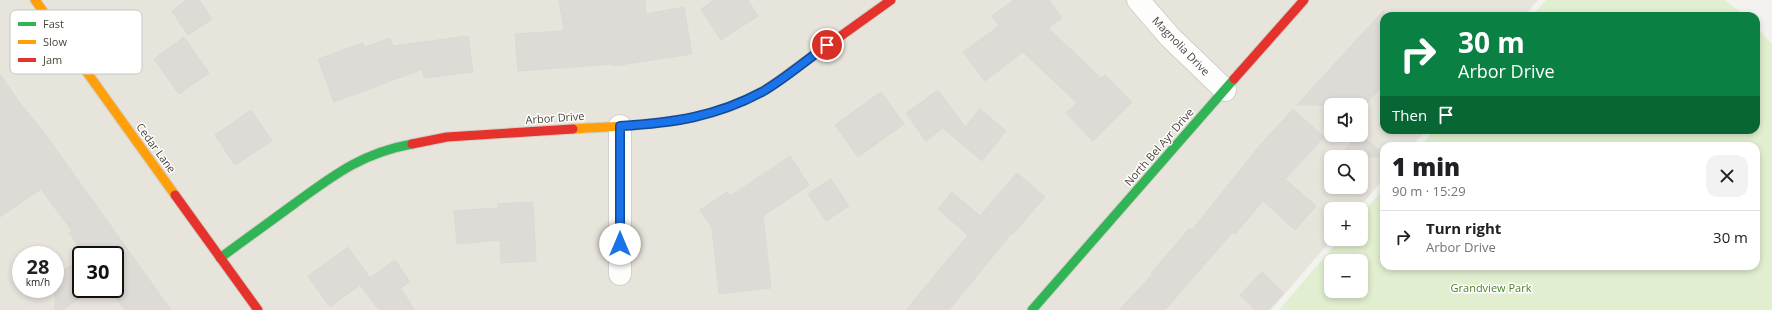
<!DOCTYPE html>
<meta charset="utf-8">
<style>
body{margin:0;font-family:"Open Sans",sans-serif;background:#f2f2f2;color:#202124;height:100vh;display:flex;flex-direction:column;font-size:15px;white-space:nowrap}
*{box-sizing:border-box;margin:0}
p{font-size:13px;color:#757577}
.icon{flex:none;width:22px;height:22px;fill:none;stroke:currentColor;stroke-width:2;stroke-linecap:round;stroke-linejoin:round}
.map{position:relative;flex:1;overflow:hidden}
.details{position:absolute;left:1380px;top:142px;width:380px;height:128px;display:flex;flex-direction:column;background:#fff;border-radius:12px;box-shadow:0 2px 6px #0003}
.details>*{flex:none}
.hud{position:absolute;left:1380px;top:12px;width:380px;height:122px;border-radius:12px;box-shadow:0 2px 6px #0003;background:#0b8043;color:#fff;overflow:hidden}
.fabs{position:absolute;left:1324px;top:98px;display:grid;gap:8px}
.fabs a{display:grid;place-items:center;width:44px;height:44px;border-radius:8px;background:#fff;box-shadow:0 2px 6px #0003;font-size:20px}
.speed{position:absolute;left:12px;top:246px;display:flex;gap:8px;font-size:20px;font-weight:700;text-align:center}
.speed>*{display:grid;place-content:center;width:52px;height:52px;border-radius:50%;background:#fff;box-shadow:0 2px 6px #0003;line-height:1}
.speed small{font-size:10px;font-weight:400}
.speed .limit{border:2px solid #111;border-radius:6px;background:#fff;color:#111}
.pin{position:absolute;display:grid;place-items:center;width:34px;height:34px;color:#fff;margin:-17px;border:2px solid #fff;border-radius:50%;box-shadow:0 1px 4px #0007}
.me{position:absolute;width:44px;margin:-22px;rotate:0deg;stroke-linejoin:round;filter:drop-shadow(0 0 3px #0008)}
.turn{display:flex;align-items:center;gap:14px;height:84px;padding:0 12px;font-size:18px}
.turn .icon{width:52px;height:52px;stroke-width:2.5}
.turn b{display:block;font-size:28px;line-height:34px}
.then{display:flex;align-items:center;height:38px;padding:0 12px;background:#0003;gap:8px;font-size:15px}
.round{display:grid;place-items:center;flex:none;width:42px;height:42px;border-radius:12px;background:#f2f2f2}
.overview{display:flex;align-items:center;justify-content:space-between;height:68px;padding:0 12px}
h1{font-size:24px;font-weight:800;line-height:30px}
ul{padding:0;list-style:none}
li{display:flex;align-items:center;gap:12px;height:52px;padding:0 12px;border-top:1px solid #e0e0e0}
li div{flex:1}
li b{display:block;font-size:15px}
li em{font-style:normal}
.map>svg:first-child{display:block}
</style>
<div class="map">
<svg width="1772" height="310" viewBox="0 0 1772 310">
<rect width="100%" height="100%" fill="#f4f2ee"/>
<path fill="#e7e4dc" fill-rule="evenodd" d="M 0,0 L 1538,0 L 1524,16 L 1384,16 L 1384,130 L 1426,130 L 1412,146 L 1384,146 L 1384,178 L 1358,209 L 1331,209 L 1332,239 L 1271,310 L 0,310 ZM 1331,105 L 1361,105 L 1361,135 L 1331,135 ZM 1331,157 L 1361,157 L 1361,187 L 1331,187 ZM 21,255 L 55,255 L 55,289 L 21,289 ZM 81,255 L 115,255 L 115,289 L 81,289 Z"/>
<g fill="#e1eecf" fill-rule="evenodd">
<polygon points="1546,0 1725,0 1745,16 1532,16"/>
<path d="M 1756,27 L 1772,44 L 1772,310 L 1279,310 L 1340,239 L 1361,239 L 1361,215 L 1384,188 L 1384,266 L 1756,266 L 1756,146 L 1420,146 L 1434,130 L 1756,130 ZM 1331,261 L 1361,261 L 1361,291 L 1331,291 Z"/>
</g>
<g fill="#dedbd6" stroke="#dcd9d4">
<polygon points="187,0 199,0 212,19 188,35 172,11"/>
<polygon points="559,0 645,0 646,14 684,7 692,54 613,66 613,64 518,71 515,34 564,31"/>
<polygon points="714,0 748,0 758,16 721,40 701,9"/>
<polygon points="1014,0 1049,0 1062,18 1048,28 1101,78 1105,75 1132,102 1093,141 1066,113 1077,103 1023,52 985,81 963,52 999,26 992,16"/>
<polygon points="1384,10 1384,84 1365,105 1297,105"/>
<polygon points="468,36 473,72 424,78 423,69 334,102 318,59 363,43 365,47 390,38 393,46"/>
<polygon points="184,37 209,73 179,94 154,59"/>
<polygon points="0,74 19,102 43,131 171,310 125,310 110,289 115,289 115,255 85,255 69,233 72,231 41,189 0,217"/>
<polygon points="938,90 965,127 980,109 1006,131 982,161 943,128 926,141 906,113"/>
<polygon points="881,92 904,124 858,157 835,125"/>
<polygon points="1293,109 1324,137 1285,179 1316,206 1295,230 1263,201 1235,234 1233,232 1165,310 1119,310 1153,274 1151,273 1190,228 1192,230 1261,144"/>
<polygon points="251,110 272,141 235,165 215,135"/>
<polygon points="1358,135 1361,135 1384,154 1384,157 1339,157"/>
<polygon points="790,156 809,185 763,216 771,288 719,294 712,228 700,210 727,192 730,196"/>
<polygon points="1017,173 1045,197 1013,234 1012,233 949,310 906,310 968,235 938,209 952,192 980,216"/>
<polygon points="831,179 849,206 826,221 808,194"/>
<polygon points="533,202 536,261 501,263 500,240 457,244 454,211 498,208 498,204"/>
<polygon points="348,247 370,278 395,260 410,282 400,288 415,310 379,310 360,285 330,307 308,276"/>
<polygon points="81,259 81,297 63,310 55,310 55,276"/>
<polygon points="1262,272 1284,293 1268,310 1255,310 1240,295"/>
</g>
<g fill="none" stroke-linecap="round" stroke-linejoin="round">
<defs>
<g id="street">
<polyline points="1138,0 1170,37 1225,90"/>
<polyline points="620,274 620,126"/>
</g>
<g id="fast">
<path d="M 220,258 C 245,240 269,222 294,204 C 334,175 362,153 412,144"/>
<polyline points="1032,310 1234,79"/>
</g>
<g id="slow">
<polyline points="35,0 175,195"/>
<path d="M 573,129 C 639,125 704,125 763,91 C 777,83 790,72 803,63"/>
</g>
<g id="jam">
<polyline points="803,63 891,0"/>
<polyline points="1234,79 1304,0"/>
<polyline points="412,144 447,137 573,129"/>
<polyline points="175,195 258,310"/>
</g>
</defs>
<use href="#street" stroke="#d2d0cb" stroke-width="24"/>
<use href="#fast" stroke="#d3cfc5" stroke-width="11"/>
<use href="#slow" stroke="#d3cfc5" stroke-width="11"/>
<use href="#jam" stroke="#d3cfc5" stroke-width="11"/>
<use href="#street" stroke="#fdfdfc" stroke-width="22"/>
<use href="#fast" stroke="#30b455" stroke-width="9"/>
<use href="#slow" stroke="#ff9f0a" stroke-width="9"/>
<use href="#jam" stroke="#e5322d" stroke-width="9"/>
</g>
<g fill="none" stroke-linecap="round" stroke-linejoin="round">
<defs>
<path id="route" d="M 620,244 L 620,126 C 673,123 715,117 762,92 C 783,80 807,60 827,45"/>
</defs>
<use href="#route" stroke="#114b97" stroke-width="10"/>
<use href="#route" stroke="#1a73e8" stroke-width="7"/>
</g>
<g text-anchor="middle" stroke-width="3" stroke-linejoin="round" paint-order="stroke">
<g font-size="11" fill="#4b4439" stroke="#fff">
<text transform="translate(1181 46) rotate(46)" y="4">Magnolia Drive</text>
<text transform="translate(555 118) rotate(-4)" y="4">Arbor Drive</text>
<text transform="translate(1159 147) rotate(-49)" y="4">North Bel Ayr Drive</text>
<text transform="translate(156 148) rotate(54)" y="4">Cedar Lane</text>
</g>
<g font-size="11" fill="#4a7f2a" stroke="#fff">
<text x="1491" y="292">Grandview Park</text>
</g>
</g>
<rect x="10" y="10" width="132" height="64" rx="6" fill="#fff" stroke="#c9c7c4" stroke-width="1"/>
<rect x="18" y="22" width="18" height="4" fill="#30b455"/>
<rect x="18" y="40" width="18" height="4" fill="#ff9f0a"/>
<rect x="18" y="58" width="18" height="4" fill="#e5322d"/>
<g font-size="11" fill="#4b4439">
<text x="43" y="28">Fast</text>
<text x="43" y="46">Slow</text>
<text x="43" y="64">Jam</text>
</g>
</svg>
<div class="fabs">
<a><svg class="icon" aria-label="sound" viewBox="0 0 24 24"><path d="M4 9h4l5-4v14l-5-4H4zM17 9q2 3 0 6"/></svg></a>
<a><svg class="icon" aria-label="search" viewBox="0 0 24 24"><circle cx="10" cy="10" r="6"/><path d="M15 15l6 6"/></svg></a>
<a>+</a>
<a>−</a>
</div>
<div class="speed"><div>28<small>km/h</small></div><div class="limit">30</div></div>
<div class="pin" style="left:827px;top:45px;background:#d93025"><svg class="icon" aria-label="arrive" viewBox="0 0 24 24"><path d="M6 21V4h12l-3 4 3 4H6"/></svg></div>
<svg class="me" style="left:620px;top:244px" viewBox="-20 -20 40 40"><circle r="19" fill="#fff"/><path d="M0-13L10 11 0 6-10 11z" fill="#1a73e8"/></svg>
<div class="hud">
<div class="turn"><svg class="icon" aria-label="right" viewBox="0 0 24 24"><path d="M7 20v-9h11M14 6l5 5-5 5"/></svg><div><b>30 m</b>Arbor Drive</div></div>
<div class="then">Then<svg class="icon" aria-label="arrive" viewBox="0 0 24 24"><path d="M6 21V4h12l-3 4 3 4H6"/></svg></div>
</div>
<section class="details">
<div class="overview"><div><h1>1 min</h1><p>90 m · 15:29</p></div><a class="round"><svg class="icon" aria-label="close" viewBox="0 0 24 24"><path d="M6 6l12 12M18 6L6 18"/></svg></a></div>
<ul>
<li><svg class="icon" aria-label="right" viewBox="0 0 24 24"><path d="M7 20v-9h11M14 6l5 5-5 5"/></svg><div><b>Turn right</b><p>Arbor Drive</p></div><em>30 m</em></li>
</ul>
</section>
</div>
